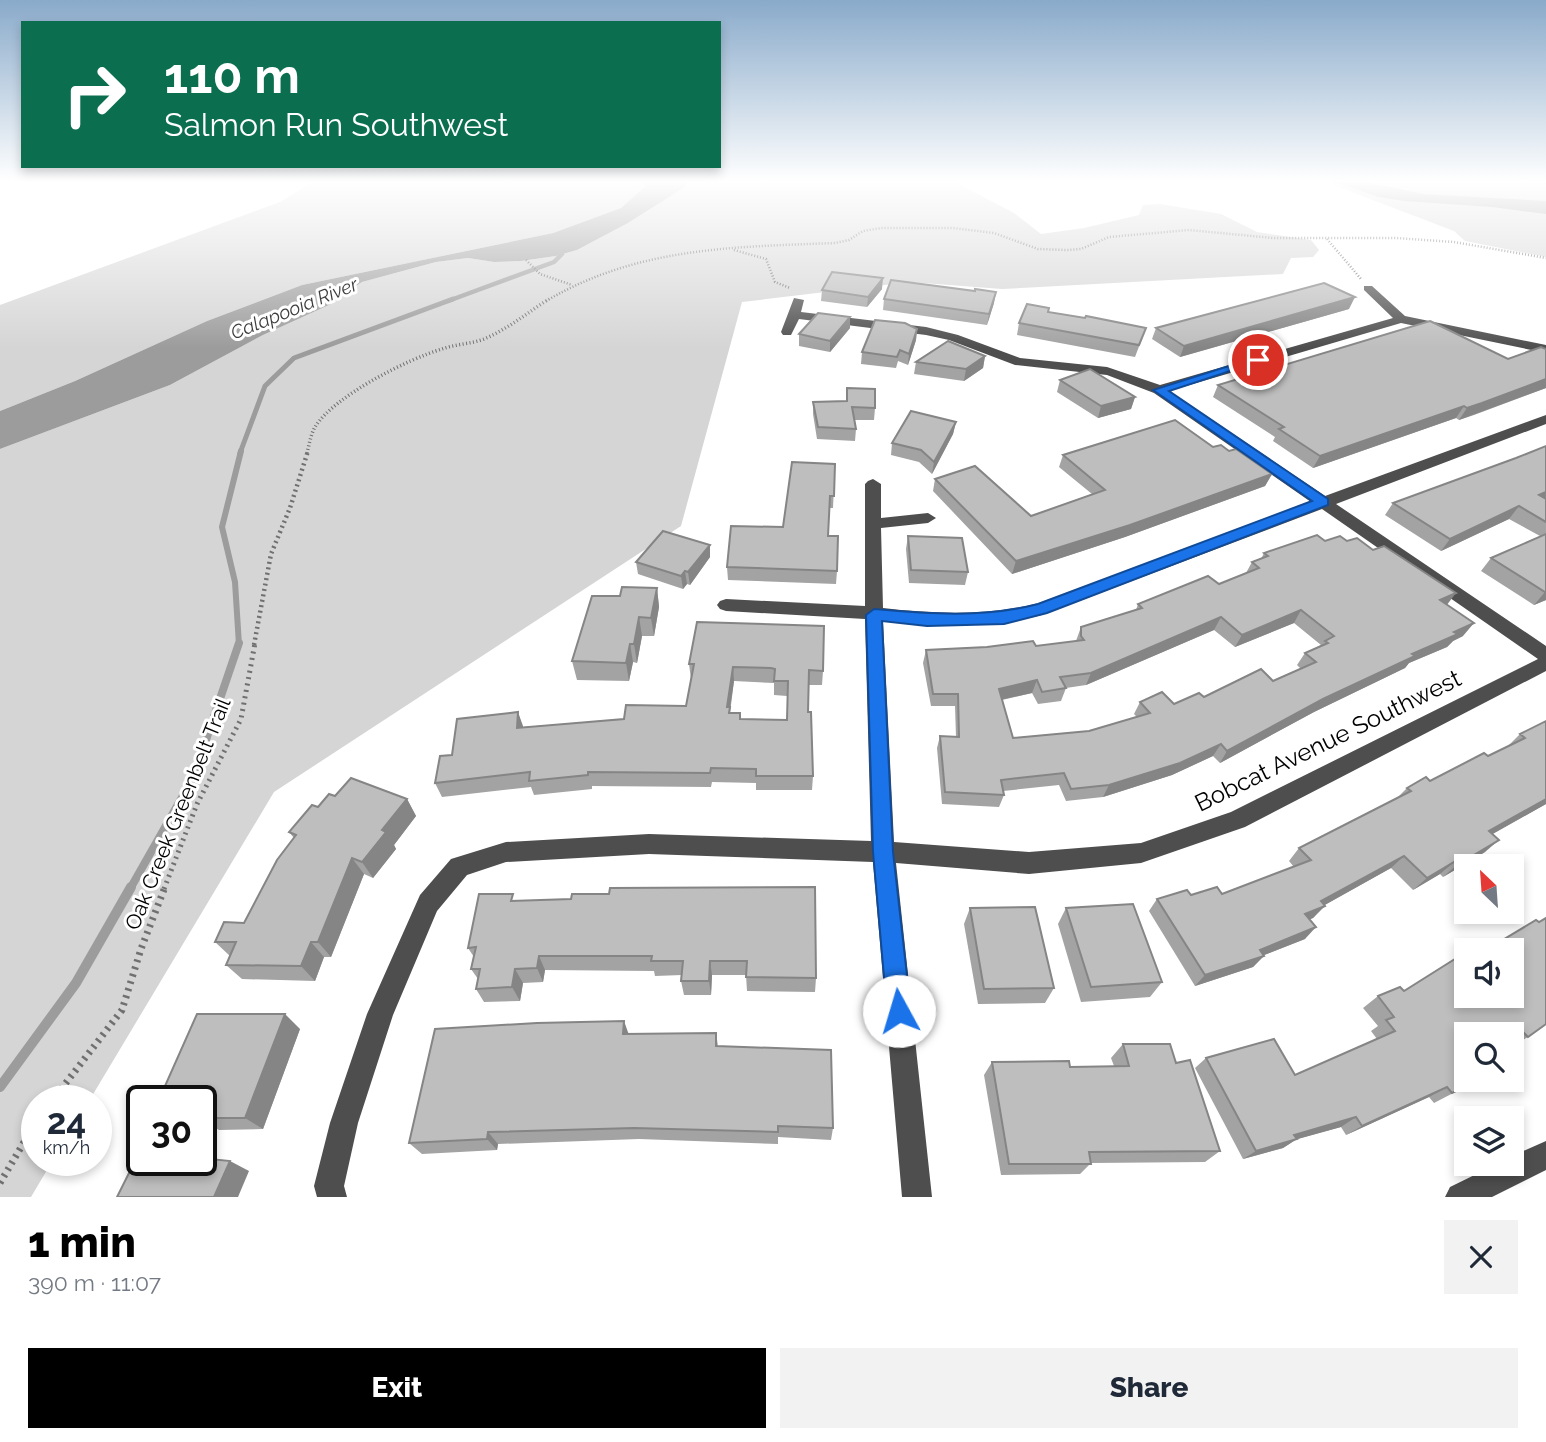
<!DOCTYPE html>
<meta charset="utf-8">
<style>
body{margin:0;font-family:Raleway,sans-serif;background:#f2f2f3;color:#1f2937;height:100vh;display:flex;flex-direction:column;font-size:26px;white-space:nowrap}
*{box-sizing:border-box;margin:0}
p{font-size:23px;color:#747a83}
.icon{flex:none;width:38px;height:38px;fill:none;stroke:currentColor;stroke-width:2;stroke-linecap:round;stroke-linejoin:round}
.map{position:relative;height:1197px;overflow:hidden}
.side{display:flex;flex-direction:column;background:#fff;flex:1}
.side>*{flex:none}
.hud{position:absolute;left:21px;top:21px;width:700px;height:147px;border-radius:0px;box-shadow:0 4px 10px #0003;background:#0b6e4f;color:#fff;overflow:hidden}
.needle{width:46px;rotate:335deg}
.buttons{position:absolute;left:1454px;top:854px;display:grid;gap:14px}
.buttons a{display:grid;place-items:center;width:70px;height:70px;border-radius:0px;background:#fff;box-shadow:0 4px 10px #0003;font-size:35px}
.speed{position:absolute;left:21px;top:1085px;display:flex;gap:14px;font-size:35px;font-weight:700;text-align:center}
.speed>*{display:grid;place-content:center;width:91px;height:91px;border-radius:50%;background:#fff;box-shadow:0 4px 10px #0003;line-height:1}
.speed small{font-size:18px;font-weight:400}
.speed .limit{border:4px solid #111;border-radius:10px;background:#fff;color:#111}
.pin{position:absolute;display:grid;place-items:center;width:60px;height:60px;color:#fff;margin:-30px;border:4px solid #fff;border-radius:50%;box-shadow:0 2px 7px #0007}
.me{position:absolute;width:77px;margin:-38px;rotate:354deg;stroke-linejoin:round;filter:drop-shadow(0 0 5px #0008)}
.turn{display:flex;align-items:center;gap:24px;height:147px;padding:0 28px;font-size:32px}
.turn .icon{width:91px;height:91px;stroke-width:2.5}
.turn b{display:block;font-size:49px;line-height:60px}
.round{display:grid;place-items:center;flex:none;width:74px;height:74px;border-radius:0px;background:#f2f2f3}
.head{display:flex;align-items:center;justify-content:space-between;height:119px;padding:0 28px}
h1{font-size:42px;font-weight:800;line-height:52px;color:#000}
.button{display:flex;gap:14px;margin-top:auto;padding:14px 28px}
.button a{flex:1;height:80px;border-radius:0px;background:#000;color:#fff;font-size:28px;font-weight:800;line-height:80px;text-align:center}
.button a+a{background:#f2f2f3;color:#1f2937}
.map>svg:first-child{display:block}
</style>
<div class="map">
<svg width="1546" height="1197" viewBox="0 0 1546 1197">
<rect width="100%" height="100%" fill="#fff"/>
<g fill="#d5d5d5">
<polygon points="314,181 641,181 647,186 621,208 553,233 302,285 207,321 75,381 0,411 0,305 280,202"/>
<polygon points="687,181 953,181 1014,213 1041,234 1084,228 1139,215 1143,205 1160,204 1221,214 1257,232 1311,240 1319,250 1313,257 1291,258 1283,274 1002,289 910,282 742,302 681,526 274,792 89,1101 37,1101 37,1160 53,1160 31,1197 0,1197 0,449 170,385 263,335 329,305 362,282 436,262 468,258 494,262 521,261 556,256 577,250 628,223 685,187"/>
<polygon points="1323,181 1546,181 1546,257 1465,241 1454,231"/>
</g>
<g fill="#9c9c9c">
<polygon points="641,181 687,181 685,187 628,223 577,250 556,256 521,261 494,262 468,258 436,262 362,282 329,305 263,335 170,385 0,449 0,411 75,381 207,321 302,285 553,233 621,208 646,186"/>
<polygon points="1333,181 1362,181 1423,194 1546,201 1546,214 1492,207 1404,201 1378,197"/>
</g>
<g fill="none" stroke-linecap="round" stroke-linejoin="round">
<polyline stroke="#9c9c9c" stroke-width="4.5" points="448,301 554,262 562,254"/>
<polyline stroke="#9c9c9c" stroke-width="5" points="240,453 265,386 294,358 453,299"/>
<polyline stroke="#9c9c9c" stroke-width="6" points="239,645 235,582 222,527 241,451"/>
<polyline stroke="#9c9c9c" stroke-width="8" points="130,889 193,778 239,643"/>
<polyline stroke="#9c9c9c" stroke-width="10" points="0,1087 76,983 131,887"/>
<g stroke="#707070" stroke-width="2.5" stroke-dasharray="1 2" stroke-linecap="butt">
<polyline points="1327,239 1361,279"/>
<polyline points="734,250 766,259 775,282 790,288"/>
<polyline points="526,260 540,274 572,285"/>
<path d="M 546,301 C 638,247 732,247 835,243 L 849,240 L 863,231 L 881,228 L 953,228 L 994,233 L 1038,249 L 1067,250 L 1081,249 L 1109,237 L 1189,230 L 1273,238 L 1396,238 L 1454,242 L 1546,258"/>
</g>
<path stroke="#707070" stroke-width="3.5" stroke-dasharray="1 2.5" stroke-linecap="butt" d="M 307,453 C 309,445 311,434 315,427 C 334,396 408,359 442,349 C 456,344 471,344 484,339 C 508,329 527,313 549,299"/>
<polyline stroke="#707070" stroke-width="4.5" stroke-dasharray="2 3.5" stroke-linecap="butt" points="254,645 271,554 290,508 308,451"/>
<polyline stroke="#707070" stroke-width="5" stroke-dasharray="2 4.5" stroke-linecap="butt" points="164,889 197,804 241,719 255,643"/>
<g stroke="#707070" stroke-width="7" stroke-dasharray="2.5 5" stroke-linecap="butt">
<polyline points="52,1101 122,1010 141,949 165,887"/>
<polyline points="0,1183 37,1120"/>
</g>
<g fill="#4e4e4e" fill-rule="evenodd">
<path d="M 1364,286 L 1372,286 L 1405,316 L 1546,345 L 1546,353 L 1401,323 L 1169,391 L 1325,496 L 1546,415 L 1546,424 L 1336,504 L 1546,646 L 1546,671 L 1245,827 L 1141,863 L 1029,874 L 896,863 L 932,1197 L 902,1197 L 873,862 L 649,854 L 506,862 L 467,875 L 437,911 L 393,1015 L 358,1123 L 344,1186 L 347,1197 L 317,1197 L 314,1186 L 330,1123 L 367,1014 L 420,895 L 451,859 L 506,842 L 649,834 L 871,841 L 865,619 L 726,611 L 720,609 L 717,605 L 720,601 L 726,599 L 865,606 L 865,484 L 868,481 L 873,479 L 881,484 L 881,518 L 928,513 L 936,518 L 928,523 L 881,528 L 883,608 C 935,614 987,616 1039,603 L 1311,502 L 1154,393 L 1107,375 L 1015,365 L 949,340 L 926,335 L 799,319 L 791,335 L 783,335 L 781,332 L 794,298 L 804,300 L 801,312 L 926,327 L 958,335 L 1020,358 L 1107,367 L 1160,385 L 1393,318 L 1364,290 ZM 1322,509 L 1538,659 L 1231,812 L 1141,843 L 1029,852 L 894,842 L 883,621 C 937,628 989,628 1042,615 Z"/>
<polygon points="1546,1141 1546,1170 1492,1197 1445,1197 1450,1187 1497,1164 1512,1164 1512,1156"/>
</g>
</g>
<g fill="#a3a3a3" fill-rule="evenodd">
<polygon points="882,289 867,307 821,301 822,290"/>
<polygon points="884,299 994,303 987,325 883,310"/>
<polygon points="1349,309 1180,357 1152,339 1156,328"/>
<polygon points="1049,312 1085,318 1146,328 1135,357 1017,335 1019,323"/>
<polygon points="850,328 830,352 799,346 799,334"/>
<polygon points="917,329 916,340 908,365 898,361 896,368 861,364 862,352"/>
<polygon points="1546,349 1546,388 1474,415 1459,420 1456,418 1313,468 1273,441 1275,437 1213,397 1218,385 1508,359"/>
<polygon points="985,356 983,368 964,381 914,374 916,362"/>
<polygon points="1060,380 1135,397 1131,409 1098,418 1057,392"/>
<polygon points="847,388 875,408 874,420 854,420 856,429 855,441 817,439 813,414 813,402 846,401"/>
<polygon points="956,422 953,434 932,474 919,462 891,455 892,443"/>
<polygon points="1546,446 1546,600 1534,605 1481,571 1491,558 1540,536 1509,519 1441,551 1385,515 1393,503 1516,458"/>
<polygon points="1213,447 1229,451 1272,474 1265,486 1125,537 1012,574 933,491 935,479 1031,516 1092,494 1059,467 1063,455"/>
<polygon points="835,464 833,508 829,508 828,536 837,571 836,584 728,580 727,567 783,527"/>
<polygon points="908,536 968,572 965,585 909,583 906,549"/>
<path d="M 1325,541 L 1347,541 L 1447,604 L 1463,636 L 1453,641 L 1447,647 L 1409,663 L 1405,668 L 1314,712 L 1220,763 L 1213,756 L 1172,775 L 1103,797 L 1066,801 L 1059,785 L 1003,791 L 1004,795 L 999,807 L 942,804 L 937,748 L 940,736 L 956,737 L 955,706 L 931,706 L 923,663 L 926,650 L 1036,646 L 1076,641 L 1081,627 L 1136,610 L 1138,604 L 1219,584 L 1246,573 L 1252,562 L 1261,559 L 1264,553 ZM 1294,623 L 1321,645 L 1305,653 L 1297,665 L 1301,669 L 1273,681 L 1174,704 L 1140,702 L 1134,714 L 1137,717 L 1089,731 L 1013,738 L 1002,700 L 1032,693 L 1038,704 L 1061,701 L 1066,688 L 1086,685 L 1214,630 L 1235,647 Z"/>
<polygon points="710,557 690,585 687,584 683,589 638,574 636,562"/>
<polygon points="657,588 659,607 654,636 642,636 637,663 633,662 629,681 577,680 572,661 620,596"/>
<path d="M 689,664 L 823,671 L 822,685 L 809,685 L 808,712 L 813,776 L 812,790 L 756,790 L 756,783 L 712,782 L 711,787 L 592,786 L 592,789 L 534,795 L 531,787 L 442,797 L 435,783 L 452,755 L 523,726 L 523,727 L 624,719 L 686,706 L 691,679 ZM 734,681 L 774,683 L 774,695 L 787,696 L 787,720 L 740,719 L 730,713 Z"/>
<polygon points="1546,721 1546,804 1492,834 1485,852 1443,877 1440,874 1413,890 1391,868 1324,905 1313,918 1310,919 1305,939 1264,955 1253,967 1195,986 1149,911 1157,899 1191,895 1222,894 1294,867 1289,861 1299,848 1396,799 1407,788 1430,781 1488,756 1508,746 1520,734"/>
<polygon points="335,796 407,799 416,816 394,845 396,849 373,878 364,874 331,957 324,957 315,981 242,979 226,965 230,956 215,942 244,923 294,838 289,832"/>
<polygon points="516,901 816,978 815,992 747,991 746,975 712,975 711,995 684,995 681,981 682,975 655,976 654,971 545,970 543,982 523,983 520,1001 484,1002 476,989 478,979 471,969 474,957 468,948"/>
<polygon points="970,908 1054,988 1045,1003 978,1004 964,924"/>
<polygon points="1066,908 1162,982 1150,997 1081,1002 1058,924"/>
<polygon points="1404,991 1512,996 1528,1037 1512,1046 1512,1034 1466,1034 1459,1090 1434,1103 1429,1097 1346,1135 1341,1127 1297,1139 1283,1148 1243,1159 1195,1068 1206,1058 1295,1075 1377,1039 1371,1031 1378,1026 1363,1008 1378,996"/>
<polygon points="300,1029 263,1129 219,1130 201,1119 201,1113 204,1108 201,1108 201,1101 170,1101 161,1095"/>
<polygon points="716,1033 718,1046 833,1128 831,1140 778,1137 778,1144 639,1139 498,1144 497,1150 422,1154 409,1143 628,1034"/>
<polygon points="1123,1044 1176,1063 1220,1151 1205,1162 1091,1163 1080,1174 1001,1175 984,1075 992,1062 1070,1067 1114,1066 1111,1058"/>
</g>
<g fill="#858585">
<polygon points="883,278 882,289 867,307 868,297"/>
<polygon points="996,292 994,303 987,325 989,314"/>
<polygon points="1355,297 1349,309 1180,357 1184,346"/>
<polygon points="850,317 850,328 830,352 830,341"/>
<polygon points="917,329 916,340 908,365 909,354"/>
<polygon points="985,356 983,368 964,381 966,369"/>
<polygon points="1546,379 1546,388 1459,420 1467,408"/>
<polygon points="1135,397 1131,409 1098,418 1101,406"/>
<polygon points="1464,406 1456,418 1313,468 1320,456"/>
<polygon points="956,422 953,434 932,474 934,462"/>
<polygon points="1272,474 1265,486 1125,537 1012,574 1016,561"/>
<polygon points="1546,492 1546,500 1539,495"/>
<polygon points="1519,506 1509,519 1441,551 1450,539"/>
<polygon points="710,545 710,557 690,585 688,572"/>
<polygon points="685,571 687,584 683,589 681,576"/>
<polygon points="657,588 659,607 654,636 651,618"/>
<polygon points="1545,592 1546,592 1546,600 1534,605"/>
<polygon points="1456,593 1446,606 1440,600"/>
<polygon points="1301,610 1294,623 1235,647 1242,635"/>
<polygon points="639,617 642,636 637,663 634,644"/>
<polygon points="1221,617 1214,630 1086,685 1091,673"/>
<polygon points="1474,623 1463,636 1453,641 1447,647 1409,663 1405,668 1314,712 1220,763 1227,751 1323,699 1454,632"/>
<polygon points="630,644 633,662 629,681 626,663"/>
<polygon points="733,667 734,681 730,708 730,722 727,707"/>
<polygon points="1037,680 1032,693 995,701 999,689"/>
<polygon points="518,712 523,726 522,742 517,728"/>
<polygon points="1221,744 1213,756 1172,775 1103,797 1109,785"/>
<polygon points="407,799 416,816 394,845 396,849 373,878 362,862 382,830"/>
<polygon points="1546,799 1546,804 1475,844 1489,831"/>
<polygon points="1499,840 1485,852 1443,877 1457,865"/>
<polygon points="1404,856 1391,868 1316,910 1325,906 1313,918 1294,926 1305,914 1321,901"/>
<polygon points="352,858 364,874 331,957 318,942"/>
<polygon points="1454,862 1440,874 1413,890 1427,878"/>
<polygon points="1316,927 1305,939 1259,957 1264,956 1253,967 1195,986 1205,975 1260,950"/>
<polygon points="311,942 324,957 315,981 301,966"/>
<polygon points="539,956 545,970 543,982 537,968"/>
<polygon points="710,961 712,975 711,995 709,981"/>
<polygon points="515,969 523,983 520,1001 512,987"/>
<polygon points="285,1014 300,1029 263,1129 245,1118"/>
<polygon points="624,1021 629,1035 623,1034"/>
<polygon points="1447,1087 1429,1097 1346,1135 1362,1126"/>
<polygon points="1356,1117 1341,1127 1280,1144 1294,1135"/>
<polygon points="488,1132 498,1144 497,1150 487,1139"/>
<polygon points="1297,1139 1283,1148 1243,1159 1256,1151"/>
<polygon points="230,1161 249,1171 238,1197 214,1197"/>
</g>
<g fill="#bebebe" stroke="#858585" stroke-width="2" fill-rule="evenodd">
<polygon points="832,272 883,278 868,297 822,290"/>
<polygon points="891,280 975,291 975,289 996,292 989,314 884,299"/>
<polygon points="1324,283 1355,297 1184,346 1156,328"/>
<polygon points="1027,304 1049,308 1048,312 1085,318 1086,316 1146,328 1139,345 1019,323"/>
<polygon points="818,313 850,317 830,341 799,334"/>
<polygon points="875,320 905,323 917,329 909,354 900,350 897,357 862,352"/>
<polygon points="1430,321 1508,359 1541,347 1546,349 1546,379 1482,403 1467,408 1464,406 1320,456 1279,429 1284,427 1218,385"/>
<polygon points="948,341 985,356 966,369 916,362"/>
<polygon points="1090,369 1135,397 1101,406 1060,380"/>
<polygon points="847,388 875,389 875,408 852,407 856,429 818,427 813,402 847,401"/>
<polygon points="911,411 956,422 934,462 921,450 892,443"/>
<polygon points="1175,420 1213,447 1221,445 1229,451 1236,449 1272,474 1130,525 1016,561 935,479 975,466 1031,516 1105,490 1063,455"/>
<polygon points="1546,446 1546,492 1539,495 1546,499 1546,522 1519,506 1450,539 1393,503 1516,458"/>
<polygon points="792,462 835,464 834,496 830,496 828,536 838,536 837,571 727,567 731,526 783,527"/>
<polygon points="663,531 710,545 688,572 685,571 681,576 636,562"/>
<polygon points="1546,534 1546,592 1545,592 1491,558"/>
<path d="M 1317,535 L 1325,541 L 1340,536 L 1347,541 L 1357,538 L 1373,550 L 1384,546 L 1456,593 L 1440,600 L 1474,623 L 1454,632 L 1458,634 L 1412,654 L 1415,656 L 1323,699 L 1227,751 L 1221,744 L 1180,763 L 1109,785 L 1071,789 L 1064,773 L 1001,780 L 1004,795 L 945,792 L 940,736 L 959,737 L 958,694 L 933,694 L 926,650 L 987,647 L 1033,641 L 1036,646 L 1084,640 L 1081,636 L 1081,627 L 1142,608 L 1138,604 L 1208,576 L 1219,584 L 1259,568 L 1252,562 L 1268,556 L 1264,553 ZM 1301,610 L 1334,636 L 1325,641 L 1328,643 L 1305,653 L 1316,662 L 1273,681 L 1261,669 L 1204,697 L 1199,693 L 1174,704 L 1162,692 L 1140,702 L 1150,713 L 1089,731 L 1013,738 L 999,689 L 1037,680 L 1042,692 L 1066,688 L 1060,677 L 1091,673 L 1221,617 L 1242,635 Z"/>
<polygon points="908,536 962,538 968,572 911,570"/>
<polygon points="622,587 657,588 651,618 639,617 634,644 630,644 626,663 572,661 592,596 620,596"/>
<path d="M 697,622 L 824,626 L 823,671 L 809,670 L 808,712 L 811,712 L 813,776 L 756,776 L 756,769 L 711,768 L 710,773 L 588,772 L 588,775 L 529,781 L 530,772 L 435,783 L 440,756 L 452,755 L 457,719 L 518,712 L 517,728 L 624,719 L 626,705 L 686,706 L 694,664 L 689,664 ZM 733,667 L 771,668 L 775,669 L 774,681 L 788,681 L 787,720 L 740,719 L 740,713 L 729,713 L 730,707 L 727,707 Z"/>
<polygon points="1546,721 1546,799 1489,831 1499,840 1457,865 1454,862 1427,878 1404,856 1321,901 1325,906 1305,914 1316,927 1260,950 1264,956 1205,975 1157,899 1187,890 1191,895 1217,887 1222,894 1311,860 1299,848 1411,791 1407,788 1426,777 1430,781 1484,753 1488,756 1525,738 1520,734"/>
<polygon points="351,778 407,799 382,830 386,832 362,862 352,858 318,942 311,942 301,966 226,965 236,942 215,942 224,922 244,923 277,860 296,835 289,832 312,805 318,807 329,794 335,796"/>
<polygon points="815,887 816,978 746,977 747,961 710,961 709,981 681,981 683,961 651,961 652,956 539,956 537,968 515,969 512,987 476,989 480,969 471,969 476,947 468,948 479,894 513,894 511,901 571,899 572,894 609,894 610,888"/>
<polygon points="1133,904 1162,982 1091,987 1066,908"/>
<polygon points="1035,907 1054,988 984,989 970,908"/>
<polygon points="1546,918 1546,1024 1528,1037 1521,1030 1512,1036 1512,1034 1466,1034 1466,1080 1478,1080 1452,1093 1447,1087 1362,1126 1356,1117 1294,1135 1297,1139 1256,1151 1206,1058 1274,1039 1295,1075 1395,1031 1386,1020 1394,1017 1378,996 1400,987 1404,991 1466,952 1466,996 1512,996 1512,950 1486,950 1536,920 1539,922"/>
<polygon points="1479,944 1485,950 1469,950"/>
<polygon points="197,1014 285,1014 245,1118 201,1118 201,1113 209,1095 161,1095"/>
<polygon points="624,1021 623,1034 716,1033 716,1046 831,1050 833,1128 778,1126 778,1132 634,1128 488,1132 487,1139 409,1143 435,1029 537,1023"/>
<polygon points="1123,1044 1170,1044 1176,1063 1190,1060 1220,1151 1089,1152 1091,1164 1009,1164 992,1062 1069,1061 1070,1067 1129,1066"/>
<polygon points="139,1153 142,1153 142,1160 201,1160 201,1158 230,1161 214,1197 117,1197"/>
</g>
<linearGradient id="sky" x2="0" y2="1"><stop stop-color="#89aaca"/><stop offset="0.52" stop-color="#fff"/><stop offset="1" stop-color="#fff" stop-opacity="0"/></linearGradient>
<rect width="1546" height="348" fill="url(#sky)"/>
<path fill="#1a73e8" stroke="#114b97" stroke-width="2" d="M 1254,358 L 1264,360 L 1169,391 L 1328,499 L 1328,505 L 1047,613 L 1004,624 L 927,626 L 882,621 L 893,852 L 911,1011 L 907,1020 L 899,1023 L 890,1020 L 887,1011 L 873,852 L 866,615 L 874,609 C 929,614 984,618 1038,604 L 1312,501 L 1153,390 Z"/>
<g text-anchor="middle" stroke-width="6" stroke-linejoin="round" paint-order="stroke">
<g font-size="19" font-style="italic" fill="#3d3d3d" stroke="#fff">
<text transform="translate(294 308) rotate(-22)" y="7">Calapooia River</text>
</g>
<g font-size="21" fill="#000" stroke="#fff">
<text transform="translate(178 814) rotate(-68)" y="7">Oak Creek Greenbelt Trail</text>
</g>
<g font-size="24" fill="#000" stroke="#fff">
<text transform="translate(1328 741) rotate(-26)" y="8">Bobcat Avenue Southwest</text>
</g>
</g>
</svg>
<div class="buttons">
<a><svg class="needle" viewBox="-14 -14 28 28"><path d="M0-13l5 13h-10z" fill="#e53935"/><path d="M0 13l5-13h-10z" fill="#747a83"/></svg></a>
<a><svg class="icon" aria-label="sound" viewBox="0 0 24 24"><path d="M4 9h4l5-4v14l-5-4H4zM17 9q2 3 0 6"/></svg></a>
<a><svg class="icon" aria-label="search" viewBox="0 0 24 24"><circle cx="10" cy="10" r="6"/><path d="M15 15l6 6"/></svg></a>
<a><svg class="icon" aria-label="layers" viewBox="0 0 24 24"><path d="M12 4l9 5-9 5-9-5zM3 14l9 5 9-5"/></svg></a>
</div>
<div class="speed"><div>24<small>km/h</small></div><div class="limit">30</div></div>
<div class="pin" style="left:1258px;top:360px;background:#d93025"><svg class="icon" aria-label="arrive" viewBox="0 0 24 24"><path d="M6 21V4h12l-3 4 3 4H6"/></svg></div>
<svg class="me" style="left:899px;top:1011px" viewBox="-20 -20 40 40"><circle r="19" fill="#fff"/><path d="M0-13L10 11 0 6-10 11z" fill="#1a73e8"/></svg>
<div class="hud">
<div class="turn"><svg class="icon" aria-label="right" viewBox="0 0 24 24"><path d="M7 20v-9h11M14 6l5 5-5 5"/></svg><div><b>110 m</b>Salmon Run Southwest</div></div>
</div>
</div>
<section class="side">
<div class="head"><div><h1>1 min</h1><p>390 m · 11:07</p></div><a class="round"><svg class="icon" aria-label="close" viewBox="0 0 24 24"><path d="M6 6l12 12M18 6L6 18"/></svg></a></div>
<div class="button"><a>Exit</a><a>Share</a></div>
</section>
